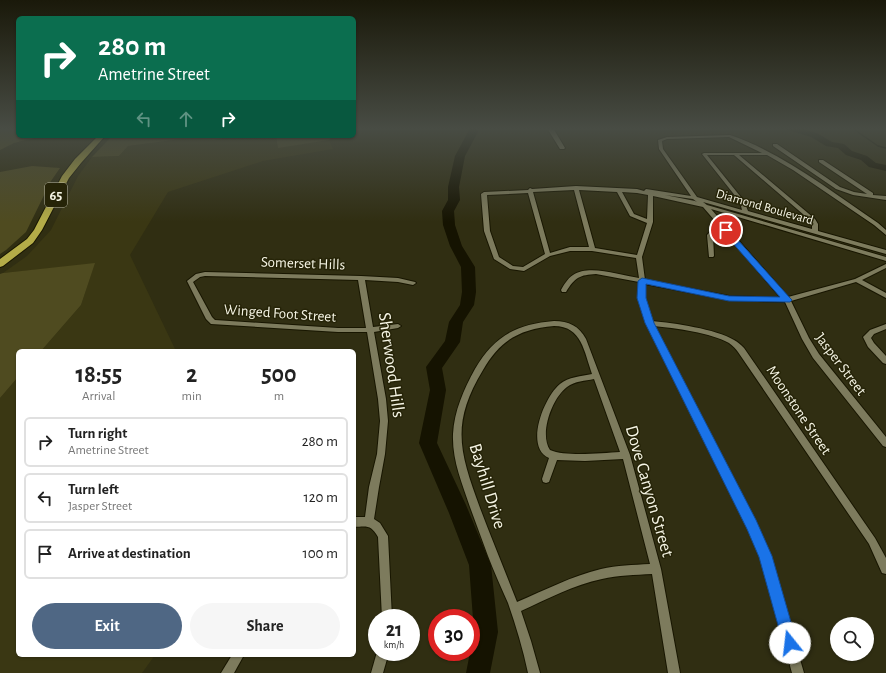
<!DOCTYPE html>
<style>
body{margin:0;font-family:"Alegreya Sans",sans-serif;background:#f6f6f6;color:#222;height:100vh;display:flex;flex-direction:column;font-size:15px;white-space:nowrap}
*{box-sizing:border-box;margin:0}
p{font-size:13px;color:#767676}
.icon{flex:none;width:22px;height:22px;fill:none;stroke:currentColor;stroke-width:2;stroke-linecap:round;stroke-linejoin:round}
.map{position:relative;flex:1;overflow:hidden}
.details{position:absolute;left:16px;top:349px;width:340px;height:308px;display:flex;flex-direction:column;background:#fff;border-radius:6px;box-shadow:0 1px 3px #0004}
.details>*{flex:none}
.banner{position:absolute;left:16px;top:16px;width:340px;height:122px;border-radius:6px;box-shadow:0 1px 3px #0004;background:#0b6e4f;color:#fff;overflow:hidden}
.buttons{position:absolute;left:830px;top:617px;display:grid;gap:8px}
.buttons a{display:grid;place-items:center;width:44px;height:44px;border-radius:50%;background:#fff;box-shadow:0 1px 3px #0004;font-size:20px}
.speed{position:absolute;left:368px;top:609px;display:flex;gap:8px;font-size:20px;font-weight:700;text-align:center}
.speed>*{display:grid;place-content:center;width:52px;height:52px;border-radius:50%;background:#fff;box-shadow:0 1px 3px #0004;line-height:1}
.speed small{font-size:10px;font-weight:400}
.speed .limit{border:6px solid #d22;background:#fff;color:#111}
.pin{position:absolute;display:grid;place-items:center;width:34px;height:34px;color:#fff;margin:-17px;border:2px solid #fff;border-radius:50%;box-shadow:0 1px 4px #0007}
.me{position:absolute;width:44px;margin:-22px;rotate:344deg;stroke-linejoin:round;filter:drop-shadow(0 0 3px #0008)}
.turn{display:flex;align-items:center;gap:14px;height:84px;padding:0 16px;font-size:18px}
.turn .icon{width:52px;height:52px;stroke-width:2.5}
.turn b{display:block;font-size:28px;line-height:34px}
.lanes{display:flex;align-items:center;height:38px;padding:0 16px;background:#0003;justify-content:center;gap:20px;direction:ltr}
.lanes .off{opacity:.35}
.eta{display:flex;justify-content:space-evenly;align-items:center;height:68px;text-align:center}
.eta b{font-size:24px;font-weight:700;line-height:28px}
.button{display:flex;gap:8px;margin-top:auto;padding:8px 16px}
.button a{flex:1;height:46px;border-radius:24px;background:#4f6784;color:#fff;font-size:16px;font-weight:700;line-height:46px;text-align:center}
.button a+a{background:#f6f6f6;color:#222}
ul{padding:0;list-style:none}
li{display:flex;align-items:center;gap:12px;height:50px;margin:0 8px 6px;padding:0 8px;border:2px solid #e0e0e0;border-radius:6px}
li div{flex:1}
li b{display:block;font-size:15px}
li em{font-style:normal}
.map>svg:first-child{display:block}
</style>
<div class="map">
<svg width="886" height="673" viewBox="0 0 886 673">
<rect width="100%" height="100%" fill="#302e12"/>
<g fill="#3a3713">
<polygon points="232,136 276,136 278,147 329,140 333,149 263,161 168,192 130,255 175,349 208,351 41,351 81,305 94,264 3,273 27,256 51,230 78,176 92,157 119,156 128,146 181,139 214,140"/>
<polygon points="18,377 18,655 155,655 142,673 0,673 0,398"/>
</g>
<g fill="#4f4b20">
<polygon points="0,128 18,128 18,136 42,136 14,143 0,150"/>
<polygon points="112,136 232,136 214,140 181,139 128,146 119,156 92,157"/>
<polygon points="276,136 332,136 329,140 278,148"/>
<polygon points="32,166 60,168 51,181 26,232 6,250 0,254 0,172"/>
<polygon points="95,263 81,305 41,351 18,351 18,377 0,398 0,274 3,273"/>
</g>
<g fill="none" stroke-linecap="round" stroke-linejoin="round">
<polyline stroke="#151301" stroke-width="1.5" points="852,128 878,146 886,148"/>
<g fill="#151301" fill-rule="evenodd">
<polygon points="468,128 477,128 478,132 465,156 459,187 460,200 454,211 455,225 462,246 475,267 476,292 474,305 463,322 460,342 442,368 446,390 437,443 466,505 491,565 498,632 490,673 466,673 474,632 469,565 449,513 419,443 430,390 426,367 445,341 449,322 460,305 462,292 461,267 450,246 443,225 442,211 448,200 448,187 455,156 468,132"/>
<polygon points="786,128 800,128 817,133 832,142 844,144 852,151 867,156 876,163 886,165 886,171 869,167 861,160 846,155 838,148 826,146 811,137 788,130"/>
</g>
<defs>
<g id="minor">
<path d="M 730,135 C 783,153 832,192 878,223 L 886,230 L 886,235 L 874,225 L 793,170 L 767,155 L 739,155 L 815,219 L 818,224 L 818,231 L 886,250 L 886,254 L 703,202 L 707,205 L 886,257 L 886,261 L 883,260 L 711,209 L 788,297 L 855,279 L 886,264 L 886,268 L 862,280 L 886,293 L 886,298 L 856,282 L 791,301 L 809,338 L 819,354 L 886,437 L 886,447 L 883,446 L 813,358 L 802,339 L 785,302 L 729,300 L 645,284 L 644,298 L 652,321 C 674,323 716,329 734,340 C 738,342 741,345 744,348 L 875,538 L 886,558 L 886,574 L 882,573 L 869,544 L 738,352 C 736,349 733,346 729,343 C 712,333 674,328 654,326 L 754,521 L 770,556 L 804,673 L 792,673 L 760,556 L 748,527 L 646,323 L 638,298 L 639,282 L 596,274 C 580,275 575,277 566,292 L 562,292 L 561,290 C 564,285 567,279 573,275 C 589,264 620,275 639,278 L 636,258 L 592,251 L 570,251 L 550,256 L 524,271 L 510,269 L 494,259 L 484,231 L 481,194 L 484,192 L 528,190 L 530,188 L 532,189 L 576,186 L 637,189 L 644,191 L 646,189 L 691,196 L 659,149 L 658,140 L 667,137 ZM 729,137 L 762,153 L 704,153 L 702,154 L 740,202 L 742,210 L 697,197 L 663,149 L 662,141 L 667,139 ZM 707,155 L 734,155 L 811,221 L 812,224 L 812,229 L 748,211 L 744,201 ZM 574,190 L 589,247 L 570,247 L 550,253 L 533,192 ZM 579,190 L 617,192 L 630,216 L 647,223 L 637,255 L 595,248 ZM 622,192 L 637,193 L 648,195 L 647,219 L 634,214 ZM 528,193 L 545,254 L 523,267 L 513,266 L 499,257 L 490,231 L 487,195 ZM 665,195 L 693,199 L 697,202 L 695,201 ZM 653,196 L 703,207 L 722,229 L 711,231 L 707,235 L 709,257 L 713,257 L 714,256 L 713,235 L 715,233 L 725,232 L 781,298 L 729,296 L 645,280 L 642,257 L 653,222 Z"/>
<polygon points="773,144 777,144 840,187 854,192 867,194 819,162 819,160 823,160 873,193 873,195 886,196 886,200 853,195 836,189 773,146"/>
<path d="M 205,272 L 361,276 L 398,278 L 415,282 L 416,283 L 413,285 L 398,282 L 365,280 L 373,327 L 398,324 L 401,326 L 398,328 L 374,332 L 386,399 L 388,421 L 385,454 L 379,487 L 374,519 L 380,523 L 388,536 L 392,618 L 382,618 L 378,537 C 371,525 368,526 354,527 L 354,517 L 365,517 L 369,487 L 377,454 L 380,421 L 378,399 L 367,332 L 338,332 L 211,324 L 206,319 L 187,281 L 196,274 ZM 205,276 L 358,280 L 366,328 L 338,328 L 215,320 L 212,317 L 193,282 L 200,277 Z"/>
<path d="M 554,321 C 569,321 579,326 586,339 L 630,455 L 661,569 L 680,673 L 668,673 L 652,574 C 635,575 618,575 602,579 C 574,585 547,599 521,611 L 531,641 L 540,673 L 528,673 C 523,649 516,626 508,603 C 501,587 494,572 488,556 C 482,540 476,523 470,507 C 462,483 452,460 453,434 C 454,411 464,389 475,369 C 494,336 517,324 554,321 ZM 554,326 C 582,326 584,352 592,374 C 582,376 568,377 560,384 C 544,397 524,447 549,458 L 542,479 L 543,482 L 546,483 L 549,482 L 557,460 L 585,461 L 623,459 L 650,564 C 633,565 617,565 601,569 C 572,576 545,590 517,602 C 505,571 492,540 480,508 C 460,453 450,424 483,370 C 500,340 520,329 554,326 ZM 594,379 L 620,452 C 602,453 566,457 550,450 C 539,434 552,398 567,387 C 575,381 585,381 594,379 Z"/>
<polygon points="886,324 886,329 874,334 871,338 874,343 886,356 886,364 883,363 868,347 863,337 870,330"/>
<polygon points="377,652 389,652 383,673 371,673"/>
<polygon points="232,655 244,655 234,673 221,673"/>
</g>
<polygon id="tertiary" points="547,128 553,128 565,148 564,149 560,149"/>
<polygon id="trunk" points="98,136 105,136 81,163 69,178 42,230 33,243 3,266 0,267 0,259 27,239 34,230 62,176 75,159"/>
</defs>
<use href="#minor" stroke="#181600" stroke-width="2"/>
<use href="#tertiary" stroke="#181600" stroke-width="2"/>
<use href="#trunk" stroke="#181600" stroke-width="2"/>
<use href="#minor" fill="#7d7b5d" fill-rule="evenodd"/>
<use href="#tertiary" fill="#7d7b5d" fill-rule="evenodd"/>
<use href="#trunk" fill="#b4ac48" fill-rule="evenodd"/>
</g>
<linearGradient id="sky" x2="0" y2="1"><stop stop-color="#1a190a"/><stop offset="0.58" stop-color="#484c44"/><stop offset="1" stop-color="#484c44" stop-opacity="0"/></linearGradient>
<rect width="886" height="222" fill="url(#sky)"/>
<polygon fill="#1a73e8" stroke="#114b97" points="726,228 728,229 790,298 792,300 790,302 729,301 646,284 646,298 654,323 756,520 772,556 797,643 795,648 790,650 785,648 783,643 759,557 747,529 645,323 637,298 638,281 642,278 729,296 780,297 723,232 723,229"/>
<g text-anchor="middle" stroke-width="3" stroke-linejoin="round" paint-order="stroke">
<g font-size="13" fill="#f6f5e5" stroke="#262408">
<text transform="translate(765 206) rotate(16)" y="5">Diamond Boulevard</text>
</g>
<rect fill="#262408" stroke="#b8b6a3" stroke-width="1" x="45" y="183" width="22" height="24" rx="3"/>
<g font-size="14" font-weight="bold" fill="#f6f5e5">
<text x="56" y="200">65</text>
</g>
<g font-size="15" fill="#f6f5e5" stroke="#262408">
<text transform="translate(303 263) rotate(2)" y="5">Somerset Hills</text>
<text transform="translate(280 313) rotate(4)" y="5">Winged Foot Street</text>
<text transform="translate(841 364) rotate(53)" y="5">Jasper Street</text>
<text transform="translate(799 410) rotate(56)" y="5">Moonstone Street</text>
</g>
<g font-size="18" fill="#f6f5e5" stroke="#262408">
<text transform="translate(392 365) rotate(82)" y="6">Sherwood Hills</text>
<text transform="translate(488 486) rotate(73)" y="6">Bayhill Drive</text>
<text transform="translate(650 491) rotate(74)" y="6">Dove Canyon Street</text>
</g>
</g>
</svg>
<div class="buttons">
<a><svg class="icon" aria-label="search" viewBox="0 0 24 24"><circle cx="10" cy="10" r="6"/><path d="M15 15l6 6"/></svg></a>
</div>
<div class="speed"><div>21<small>km/h</small></div><div class="limit">30</div></div>
<div class="pin" style="left:726px;top:230px;background:#d93025"><svg class="icon" aria-label="arrive" viewBox="0 0 24 24"><path d="M6 21V4h12l-3 4 3 4H6"/></svg></div>
<svg class="me" style="left:790px;top:643px" viewBox="-20 -20 40 40"><circle r="19" fill="#fff"/><path d="M0-13L10 11 0 6-10 11z" fill="#1a73e8"/></svg>
<div class="banner">
<div class="turn"><svg class="icon" aria-label="right" viewBox="0 0 24 24"><path d="M7 20v-9h11M14 6l5 5-5 5"/></svg><div><b>280 m</b>Ametrine Street</div></div>
<div class="lanes"><svg class="icon off" aria-label="left" viewBox="0 0 24 24"><path d="M17 20v-9H6M10 6l-5 5 5 5"/></svg><svg class="icon off" aria-label="ahead" viewBox="0 0 24 24"><path d="M12 20V5M6 11l6-6 6 6"/></svg><svg class="icon" aria-label="right" viewBox="0 0 24 24"><path d="M7 20v-9h11M14 6l5 5-5 5"/></svg></div>
</div>
<section class="details">
<div class="eta">
<div><b>18:55</b><p>Arrival</p></div>
<div><b>2</b><p>min</p></div>
<div><b>500</b><p>m</p></div>
</div>
<ul>
<li><svg class="icon" aria-label="right" viewBox="0 0 24 24"><path d="M7 20v-9h11M14 6l5 5-5 5"/></svg><div><b>Turn right</b><p>Ametrine Street</p></div><em>280 m</em></li>
<li><svg class="icon" aria-label="left" viewBox="0 0 24 24"><path d="M17 20v-9H6M10 6l-5 5 5 5"/></svg><div><b>Turn left</b><p>Jasper Street</p></div><em>120 m</em></li>
<li><svg class="icon" aria-label="arrive" viewBox="0 0 24 24"><path d="M6 21V4h12l-3 4 3 4H6"/></svg><div><b>Arrive at destination</b></div><em>100 m</em></li>
</ul>
<div class="button"><a>Exit</a><a>Share</a></div>
</section>
</div>
